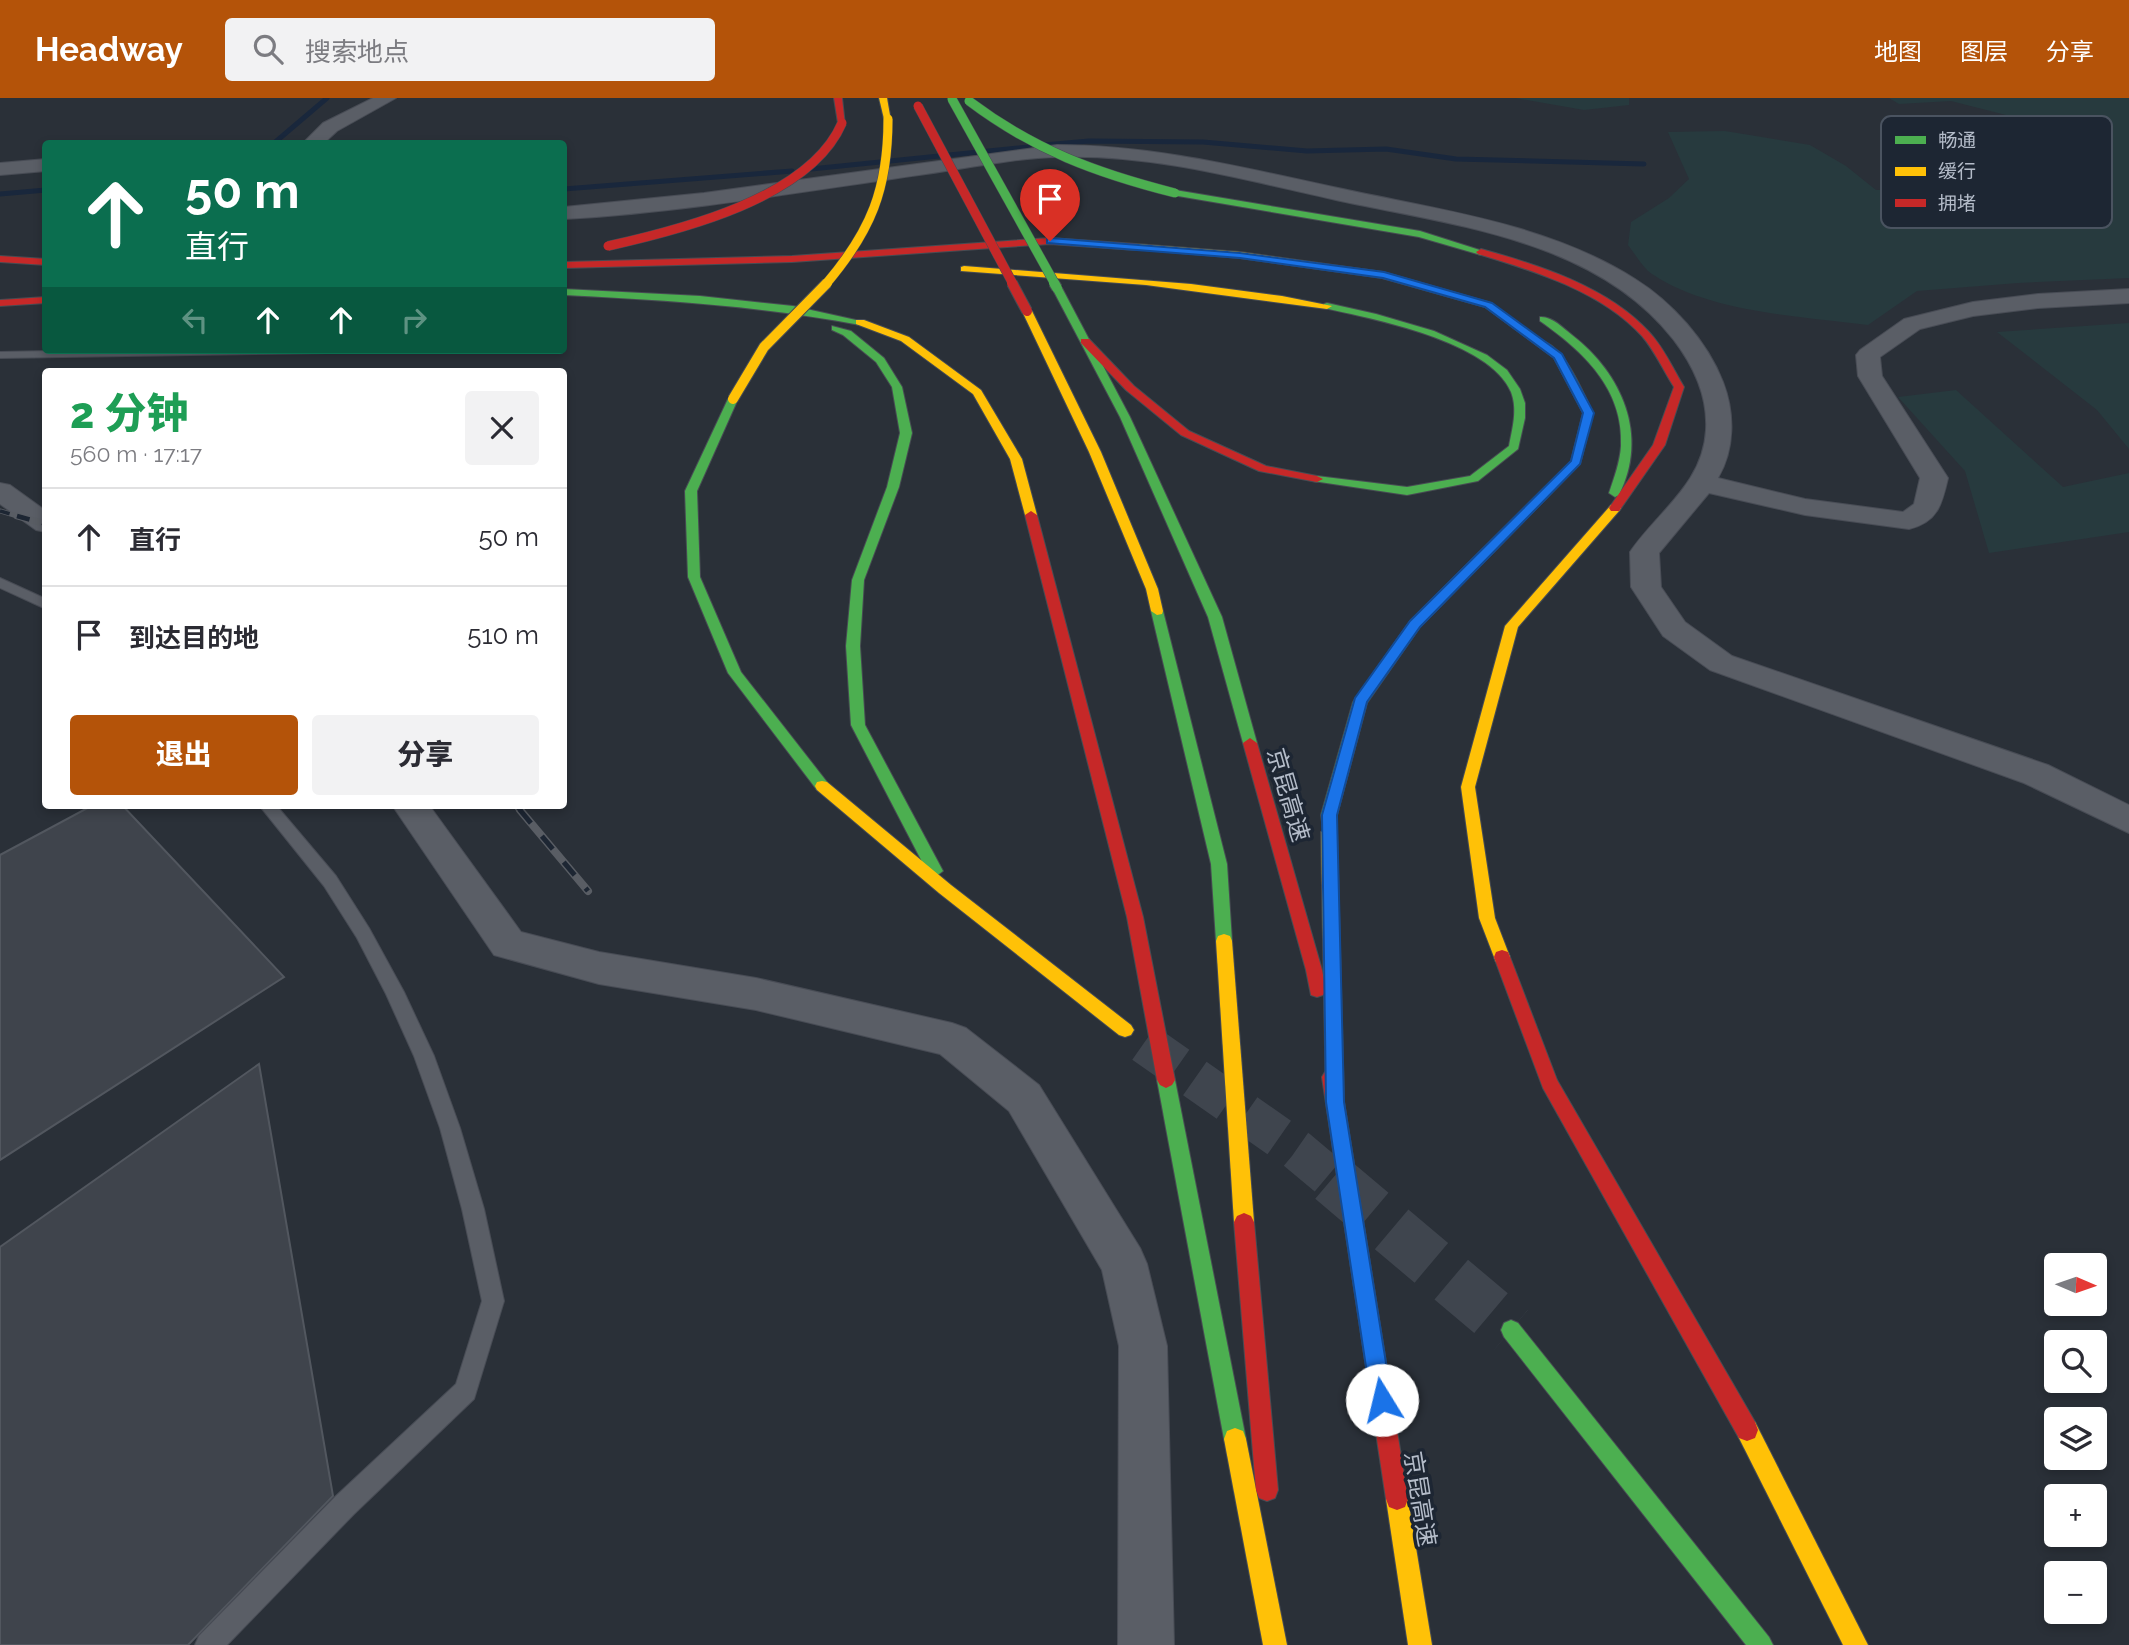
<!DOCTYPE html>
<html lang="zh">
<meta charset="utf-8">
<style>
body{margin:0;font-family:Raleway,"Noto Sans SC",sans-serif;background:#f2f2f3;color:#2b2b33;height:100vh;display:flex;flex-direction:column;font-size:26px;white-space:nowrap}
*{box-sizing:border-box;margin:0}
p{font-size:23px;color:#7c7c81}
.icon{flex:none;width:38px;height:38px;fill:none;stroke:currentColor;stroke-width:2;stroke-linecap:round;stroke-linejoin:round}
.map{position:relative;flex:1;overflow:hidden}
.details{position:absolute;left:42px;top:270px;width:525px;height:441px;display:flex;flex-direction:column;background:#fff;border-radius:7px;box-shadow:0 4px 10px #0003}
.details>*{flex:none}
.top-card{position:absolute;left:42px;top:42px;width:525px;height:214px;border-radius:7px;box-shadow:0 4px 10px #0003;background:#0b6e4f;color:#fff;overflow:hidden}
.needle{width:46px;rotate:92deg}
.buttons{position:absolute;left:2044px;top:1155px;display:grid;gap:14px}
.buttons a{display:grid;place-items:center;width:63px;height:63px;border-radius:7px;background:#fff;box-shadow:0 4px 10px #0003;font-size:35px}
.pin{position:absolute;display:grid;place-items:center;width:60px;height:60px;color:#fff;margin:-72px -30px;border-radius:50% 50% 50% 0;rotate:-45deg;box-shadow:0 0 7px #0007}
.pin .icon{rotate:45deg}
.me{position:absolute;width:77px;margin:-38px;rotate:351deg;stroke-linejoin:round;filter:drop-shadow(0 0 5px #0008)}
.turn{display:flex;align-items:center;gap:24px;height:147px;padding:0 28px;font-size:32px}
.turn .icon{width:91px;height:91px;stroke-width:2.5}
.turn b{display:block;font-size:49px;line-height:60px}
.lanes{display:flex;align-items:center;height:66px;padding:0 28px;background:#0003;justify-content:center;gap:35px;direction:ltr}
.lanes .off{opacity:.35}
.round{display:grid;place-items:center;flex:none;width:74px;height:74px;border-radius:7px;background:#f2f2f3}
.overview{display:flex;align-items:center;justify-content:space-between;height:119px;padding:0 28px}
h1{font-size:42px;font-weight:800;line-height:52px;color:#1e9e55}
.action{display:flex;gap:14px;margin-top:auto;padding:14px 28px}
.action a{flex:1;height:80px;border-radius:7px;background:#b45309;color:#fff;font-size:28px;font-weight:800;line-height:80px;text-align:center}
.action a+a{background:#f2f2f3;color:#2b2b33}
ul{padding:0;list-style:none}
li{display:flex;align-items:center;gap:21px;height:98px;padding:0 28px;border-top:2px solid #e1e1e2}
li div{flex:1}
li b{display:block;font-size:26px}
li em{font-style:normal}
header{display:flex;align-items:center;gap:42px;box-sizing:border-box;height:98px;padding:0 35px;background:#b45309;color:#fff}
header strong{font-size:33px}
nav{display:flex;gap:38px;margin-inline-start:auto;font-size:24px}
.search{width:490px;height:63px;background:#f2f2f3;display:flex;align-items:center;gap:18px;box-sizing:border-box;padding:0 24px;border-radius:7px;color:#7c7c81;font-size:26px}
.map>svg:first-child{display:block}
</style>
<header>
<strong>Headway</strong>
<div class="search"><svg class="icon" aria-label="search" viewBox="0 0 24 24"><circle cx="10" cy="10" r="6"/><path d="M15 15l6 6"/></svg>搜索地点</div>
<nav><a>地图</a><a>图层</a><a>分享</a></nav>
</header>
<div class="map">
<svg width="2129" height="1547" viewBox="0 0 2129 1547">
<rect width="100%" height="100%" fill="#2a3038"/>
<g fill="#273a3e">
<polygon points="1515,0 1629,0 1629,7 1584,12"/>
<path d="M 1889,0 L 2129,0 L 2129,180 L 2018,185 L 1917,193 L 1868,227 C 1800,218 1710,215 1652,176 C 1643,170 1635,156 1628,147 L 1631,124 L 1669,100 L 1689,81 L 1668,34 L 1725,33 L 1810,47 L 1846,68 L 1876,92 L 2001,90 L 2035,75 L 2054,56 L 2006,17 L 1951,3 L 1899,6 Z"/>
<polygon points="2129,225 2129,351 2097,312 1997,234"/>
<polygon points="1956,292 2063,389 2129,375 2129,434 1989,455 1965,373 1898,299"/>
</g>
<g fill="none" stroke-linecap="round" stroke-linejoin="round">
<g stroke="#19273c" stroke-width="5">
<polyline points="273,46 327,0"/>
<polyline points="1044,47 1089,43 1203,44 1307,53 1386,51 1456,61 1644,66"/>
<polyline points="811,71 1029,49"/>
<polyline points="564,91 792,73"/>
<polyline points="0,96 46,92"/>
</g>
</g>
<g fill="#3f444c" stroke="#52575f" stroke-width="2">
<polygon points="93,707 122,707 284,879 0,1062 0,757"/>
<polygon points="259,966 333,1398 188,1547 0,1547 0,1149"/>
</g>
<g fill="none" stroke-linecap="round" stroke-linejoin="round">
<polyline stroke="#3f454e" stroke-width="41" stroke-dasharray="41 21" stroke-linecap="butt" points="1144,945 1297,1052 1334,1083"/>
<polyline stroke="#3f454e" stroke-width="52" stroke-dasharray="52 26" stroke-linecap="butt" points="1332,1081 1511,1232"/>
<defs>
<g id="lane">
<polygon points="103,252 333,252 327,255 0,260 0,254"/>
<polygon points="0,480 46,501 46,511 0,490"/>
<polygon points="259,707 276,707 336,778 369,830 404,894 434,958 460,1030 484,1111 504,1203 474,1301 354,1416 227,1547 195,1547 199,1538 336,1398 456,1286 482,1203 462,1111 440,1030 414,958 386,896 357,840 324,788"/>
</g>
<g id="street">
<polygon points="373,0 396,0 337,33 323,46 302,46 323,25"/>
<path d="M 1057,47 C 1154,47 1244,70 1338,90 C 1438,112 1547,125 1635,181 C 1672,204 1707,243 1723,284 C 1735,315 1735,351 1718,380 L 1805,401 L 1903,414 L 1914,406 L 1920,380 L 1858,278 L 1856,257 L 1860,252 L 1904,221 L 1973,204 L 2038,196 L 2129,191 L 2129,205 L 2038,210 L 1973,218 L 1920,231 L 1880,259 L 1882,278 L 1948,380 C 1942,406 1938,424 1909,431 L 1805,417 L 1709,395 L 1659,455 L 1661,489 L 1685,524 L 1732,558 L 2048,667 L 2129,707 L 2129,735 L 2024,685 L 1710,572 L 1663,538 L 1631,489 L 1630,454 C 1658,413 1703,386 1706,332 C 1708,297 1693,267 1673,241 C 1595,141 1451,127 1336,102 C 1245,82 1154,56 1059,59 C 1014,60 970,70 926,76 C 806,93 685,114 564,121 L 564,109 L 704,95 Z"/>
<polygon points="46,61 46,73 0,77 0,65"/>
<polygon points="0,385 10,387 46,413 46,434 36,432 0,406"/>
<polygon points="392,707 429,707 521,834 599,854 756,880 952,925 966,930 1039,987 1140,1150 1147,1166 1167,1248 1174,1547 1118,1547 1119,1248 1102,1172 1009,1013 940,956 756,912 599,886 494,857"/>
</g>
<g id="fast">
<polygon points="1175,92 1420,133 1486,154 1481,157 1419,139 1172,97 1171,95"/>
<polygon points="1054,188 1062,190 1130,319 1222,519 1257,645 1255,649 1250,650 1243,645 1208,519 1120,319 1052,190"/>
<path d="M 564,191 L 700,198 L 793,208 L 865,224 L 860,227 C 762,208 664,202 564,197 Z"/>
<path d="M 1327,205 L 1376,216 L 1434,233 L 1487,257 L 1507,272 L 1520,291 L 1525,305 L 1525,320 L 1518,351 L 1478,383 L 1407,397 L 1313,383 L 1311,381 L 1317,378 L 1407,389 L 1470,378 L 1509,348 C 1512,331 1518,312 1511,294 C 1490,243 1373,221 1324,210 L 1324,206 Z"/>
<path d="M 1540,219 C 1552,218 1563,230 1572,237 C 1622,276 1649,337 1619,397 L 1615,399 L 1609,395 C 1614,380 1620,364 1621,348 C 1624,291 1583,253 1540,223 Z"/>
<polygon points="832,228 851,233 884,260 902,289 912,335 899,389 864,482 860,548 865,627 943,773 935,779 929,777 851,627 846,548 852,482 887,389 900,335 892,289 876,264 843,237 832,232"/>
<path d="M 1535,242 C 1562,240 1583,295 1593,315 L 1580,366 L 1420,529 L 1367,605 L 1337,717 L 1334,738 L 1324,738 L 1321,717 L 1353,604 L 1410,523 L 1571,363 L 1583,315 L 1554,260 L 1535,246 Z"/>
<polygon points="733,298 738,301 697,393 700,479 741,574 827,684 829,688 827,692 817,692 728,575 688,479 685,393 728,301"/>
<polygon points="1157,509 1163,513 1227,766 1232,843 1230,848 1218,848 1216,843 1211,766 1151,513"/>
<polygon points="1166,974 1172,977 1175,982 1246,1341 1243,1349 1235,1352 1227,1349 1224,1341 1157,982 1160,977"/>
<polygon points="1511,1222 1518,1225 1769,1539 1773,1547 1746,1547 1504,1239 1501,1232 1504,1225"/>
</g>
<g id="slow">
<polygon points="879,0 887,0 891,23 884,21"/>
<polygon points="1136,146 1240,154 1383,174 1491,205 1544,244 1535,246 1485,209 1382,180 1240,160 1133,151 1133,147"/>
<polygon points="964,168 1191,186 1282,198 1332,208 1327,211 1146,187 961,173 961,169"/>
<polygon points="1027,210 1032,213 1101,354 1158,491 1163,513 1162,516 1157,517 1151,513 1146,491 1089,354 1022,213"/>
<polygon points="856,222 864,222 909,239 981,292 1022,361 1037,417 1035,420 1031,421 1025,417 1010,361 973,296 901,243 856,226"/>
<polygon points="1615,406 1621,410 1619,413 1518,529 1475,689 1495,820 1510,859 1508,864 1496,864 1494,859 1479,820 1461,689 1505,528 1611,407"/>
<polygon points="822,683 827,684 951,787 1131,927 1134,932 1131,937 1125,939 1119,937 939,795 817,692 815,688 817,684"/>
<polygon points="1329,728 1337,734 1344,1004 1341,1010 1335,1012 1329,1010 1326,1004 1321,734"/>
<polygon points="1224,836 1230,838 1232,843 1254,1124 1251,1130 1244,1133 1237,1130 1234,1124 1216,843 1218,838"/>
<polygon points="1747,1321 1755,1324 1868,1547 1843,1547 1739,1340 1736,1332 1739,1324"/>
<polygon points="1235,1330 1243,1333 1246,1341 1287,1547 1263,1547 1224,1341 1227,1333"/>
<polygon points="1397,1390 1405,1393 1408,1401 1432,1547 1408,1547 1386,1401 1389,1393"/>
</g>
<g id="jam">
<polygon points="834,0 842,0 845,27 838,25"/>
<polygon points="1050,140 1136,146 1141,149 1136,152 1050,146 792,164 564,170 564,164 792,158"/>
<path d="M 1481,151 C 1539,167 1608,189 1649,234 C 1664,250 1673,271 1684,289 L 1665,347 L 1619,413 L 1611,413 L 1609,410 L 1653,347 L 1674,289 C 1663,272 1655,253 1642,238 C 1601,193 1534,173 1478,156 L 1476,154 Z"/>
<polygon points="0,158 46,161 46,167 0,164"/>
<polygon points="46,199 46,205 0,208 0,202"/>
<polygon points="1081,241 1089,241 1134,288 1189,333 1266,368 1317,378 1323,381 1317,384 1259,373 1181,337 1126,292 1081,245"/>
<polygon points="1031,413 1037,417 1143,819 1175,982 1172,987 1166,990 1160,987 1157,982 1127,819 1025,417"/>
<polygon points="1250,640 1257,645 1322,872 1326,892 1323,897 1317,899 1311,897 1306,872 1243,645"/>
<polygon points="1502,852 1508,854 1510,859 1557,982 1755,1324 1758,1332 1755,1340 1747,1343 1739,1340 1543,990 1494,859 1496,854"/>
<polygon points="1331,971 1337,974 1340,979 1408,1401 1405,1409 1397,1412 1389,1409 1386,1401 1322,979 1325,974"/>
<polygon points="1244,1115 1251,1118 1254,1124 1278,1392 1275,1400 1267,1403 1259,1400 1256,1392 1234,1124 1237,1118"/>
</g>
</defs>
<use href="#lane" stroke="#484c55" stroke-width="2"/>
<use href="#street" stroke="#484c55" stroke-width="2"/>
<use href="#fast" stroke="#474c53" stroke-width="2"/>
<use href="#slow" stroke="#474c53" stroke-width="2"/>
<use href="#jam" stroke="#474c53" stroke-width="2"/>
<use href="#lane" fill="#5a5e66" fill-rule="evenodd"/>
<use href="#street" fill="#5a5e66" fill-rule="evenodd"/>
<use href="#fast" fill="#4caf50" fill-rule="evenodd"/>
<use href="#slow" fill="#ffc107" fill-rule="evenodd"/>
<use href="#jam" fill="#c62828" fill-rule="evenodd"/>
<defs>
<polyline id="rail-far2" points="0,413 24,420"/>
<g id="rail-far1">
<polyline points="17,418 46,426"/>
<polyline points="516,707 521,713"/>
</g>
<polyline id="rail" points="520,712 588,793"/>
</defs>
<use href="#rail-far2" stroke="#595d64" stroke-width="5"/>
<use href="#rail-far1" stroke="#595d64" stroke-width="7"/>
<use href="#rail" stroke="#595d64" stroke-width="8"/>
<use href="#rail-far2" stroke="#1d2633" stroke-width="3.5" stroke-dasharray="10" stroke-linecap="butt"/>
<use href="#rail-far1" stroke="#1d2633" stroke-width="4.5" stroke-dasharray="13" stroke-linecap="butt"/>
<use href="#rail" stroke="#1d2633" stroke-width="5" stroke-dasharray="17" stroke-linecap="butt"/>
<defs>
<g id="fast-bridge-far1">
<polyline points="952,1 1055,186"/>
<path d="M 969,3 C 1034,52 1096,75 1175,95"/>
</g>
<polyline id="fast-bridge" points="1054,185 1057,190"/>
<path id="slow-bridge-far1" d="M 826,186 C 871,133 888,91 888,21"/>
<polyline id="slow-bridge" points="733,301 764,249 827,185"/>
<g id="jam-bridge-far1">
<polyline points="918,8 1013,186"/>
<path d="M 608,148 C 680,132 810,100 842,25"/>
</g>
<polyline id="jam-bridge" points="1012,185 1027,213"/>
</defs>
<use href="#fast-bridge-far1" stroke="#474c53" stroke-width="10" stroke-linecap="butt"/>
<use href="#fast-bridge" stroke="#474c53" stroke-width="12" stroke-linecap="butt"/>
<use href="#slow-bridge-far1" stroke="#474c53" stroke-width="10" stroke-linecap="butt"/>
<use href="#slow-bridge" stroke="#474c53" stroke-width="12" stroke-linecap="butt"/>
<use href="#jam-bridge-far1" stroke="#474c53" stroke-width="10" stroke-linecap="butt"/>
<use href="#jam-bridge" stroke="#474c53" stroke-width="12" stroke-linecap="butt"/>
<use href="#fast-bridge-far1" stroke="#4caf50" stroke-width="9"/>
<use href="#fast-bridge" stroke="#4caf50" stroke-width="10"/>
<use href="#slow-bridge-far1" stroke="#ffc107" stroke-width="9"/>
<use href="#slow-bridge" stroke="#ffc107" stroke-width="10"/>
<use href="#jam-bridge-far1" stroke="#c62828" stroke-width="9"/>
<use href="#jam-bridge" stroke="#c62828" stroke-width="10"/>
</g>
<polygon fill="#1a73e8" stroke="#114b97" stroke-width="2" points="1050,140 1240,155 1384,174 1492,205 1562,256 1594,315 1580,366 1420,529 1367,604 1337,717 1344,1004 1392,1302 1389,1310 1382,1313 1374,1310 1371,1302 1326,1004 1322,717 1355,600 1410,523 1571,363 1583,315 1554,260 1485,209 1383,180 1240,160 1047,145 1047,141"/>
<g text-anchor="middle" stroke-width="7" stroke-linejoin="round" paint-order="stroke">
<g font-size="24" fill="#b4bcc9" stroke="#1d2633">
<text transform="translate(1288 697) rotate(74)" y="8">京昆高速</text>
<text transform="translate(1420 1401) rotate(81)" y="8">京昆高速</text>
</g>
</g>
<rect x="1881" y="18" width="231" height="112" rx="10" fill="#1d2633" stroke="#4a5360" stroke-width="2"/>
<rect x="1895" y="38" width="31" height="8" fill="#4caf50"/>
<rect x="1895" y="69" width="31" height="9" fill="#ffc107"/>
<rect x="1895" y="101" width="31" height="8" fill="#c62828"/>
<g font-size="19" fill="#b4bcc9">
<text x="1938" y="49">畅通</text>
<text x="1938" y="80">缓行</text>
<text x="1938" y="112">拥堵</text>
</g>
</svg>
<div class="buttons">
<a><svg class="needle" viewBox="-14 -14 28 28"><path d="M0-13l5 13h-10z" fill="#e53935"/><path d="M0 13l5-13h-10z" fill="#7c7c81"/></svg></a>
<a><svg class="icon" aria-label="search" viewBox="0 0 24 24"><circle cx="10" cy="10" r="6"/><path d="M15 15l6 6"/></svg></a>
<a><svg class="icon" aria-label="layers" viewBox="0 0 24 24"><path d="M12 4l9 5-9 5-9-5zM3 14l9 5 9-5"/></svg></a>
<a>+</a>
<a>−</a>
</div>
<div class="pin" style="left:1050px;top:143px;background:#d93025"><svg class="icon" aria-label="arrive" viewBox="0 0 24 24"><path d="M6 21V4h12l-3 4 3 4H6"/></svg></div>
<svg class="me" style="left:1382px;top:1302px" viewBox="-20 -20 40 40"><circle r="19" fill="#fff"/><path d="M0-13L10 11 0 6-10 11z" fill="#1a73e8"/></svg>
<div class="top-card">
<div class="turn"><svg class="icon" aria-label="ahead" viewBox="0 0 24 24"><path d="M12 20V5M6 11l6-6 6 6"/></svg><div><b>50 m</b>直行</div></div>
<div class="lanes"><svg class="icon off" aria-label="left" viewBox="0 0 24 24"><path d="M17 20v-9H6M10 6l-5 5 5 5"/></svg><svg class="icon" aria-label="ahead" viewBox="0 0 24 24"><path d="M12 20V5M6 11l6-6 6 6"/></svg><svg class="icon" aria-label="ahead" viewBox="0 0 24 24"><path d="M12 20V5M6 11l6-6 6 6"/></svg><svg class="icon off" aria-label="right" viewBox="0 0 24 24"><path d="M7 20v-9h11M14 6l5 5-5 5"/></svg></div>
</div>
<section class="details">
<div class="overview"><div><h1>2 分钟</h1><p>560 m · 17:17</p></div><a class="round"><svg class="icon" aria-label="close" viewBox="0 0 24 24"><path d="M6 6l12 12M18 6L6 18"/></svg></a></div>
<ul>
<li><svg class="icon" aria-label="ahead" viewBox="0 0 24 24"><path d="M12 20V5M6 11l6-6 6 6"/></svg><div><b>直行</b></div><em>50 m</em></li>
<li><svg class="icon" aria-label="arrive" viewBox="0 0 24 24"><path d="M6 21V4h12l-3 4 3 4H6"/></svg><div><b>到达目的地</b></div><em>510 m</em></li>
</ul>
<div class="action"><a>退出</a><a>分享</a></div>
</section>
</div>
